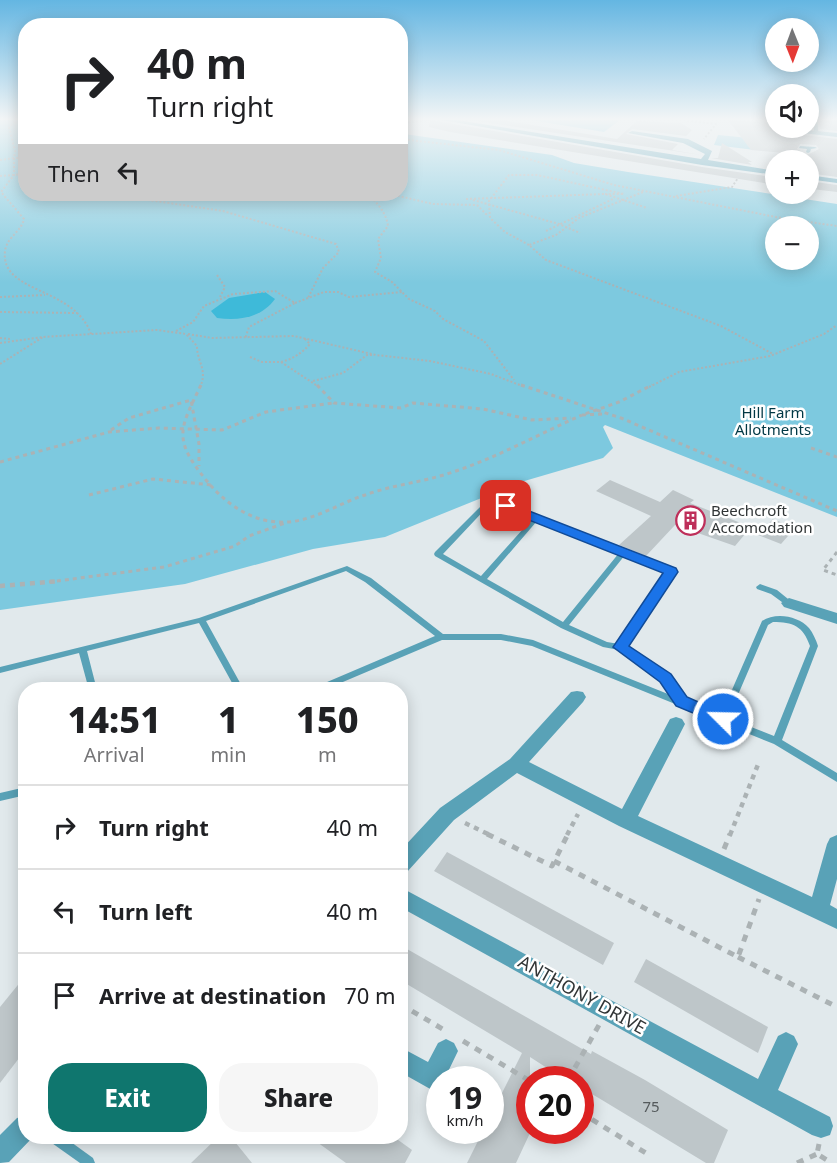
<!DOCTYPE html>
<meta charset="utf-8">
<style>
body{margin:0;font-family:"Noto Sans",sans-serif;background:#f6f6f6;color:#202124;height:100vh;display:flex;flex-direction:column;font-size:22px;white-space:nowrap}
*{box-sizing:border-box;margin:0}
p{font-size:20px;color:#757577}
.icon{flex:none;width:33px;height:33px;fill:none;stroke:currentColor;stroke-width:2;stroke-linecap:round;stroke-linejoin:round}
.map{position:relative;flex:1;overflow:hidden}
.sheet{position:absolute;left:18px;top:682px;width:390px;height:462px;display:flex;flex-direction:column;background:#fff;border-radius:24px;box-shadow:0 3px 15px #0003}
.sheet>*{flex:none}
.banner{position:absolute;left:18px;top:18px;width:390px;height:183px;border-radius:24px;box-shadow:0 3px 15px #0003;background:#fff;color:#202124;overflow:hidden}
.needle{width:39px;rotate:179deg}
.buttons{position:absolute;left:765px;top:18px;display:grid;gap:12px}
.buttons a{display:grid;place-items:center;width:54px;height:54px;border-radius:50%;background:#fff;box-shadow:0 3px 15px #0003;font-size:30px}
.speed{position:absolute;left:426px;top:1066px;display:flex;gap:12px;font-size:30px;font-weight:700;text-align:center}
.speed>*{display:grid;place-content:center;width:78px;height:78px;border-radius:50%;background:#fff;box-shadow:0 3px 15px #0003;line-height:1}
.speed small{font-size:15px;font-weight:400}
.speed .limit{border:9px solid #d22;background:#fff;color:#111}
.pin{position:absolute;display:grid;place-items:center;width:51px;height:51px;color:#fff;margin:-26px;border-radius:12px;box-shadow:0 3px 9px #0006}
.me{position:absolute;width:66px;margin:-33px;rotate:293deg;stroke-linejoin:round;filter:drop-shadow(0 0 4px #0008)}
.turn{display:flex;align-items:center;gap:21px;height:126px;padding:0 30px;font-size:27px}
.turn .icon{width:78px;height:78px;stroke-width:2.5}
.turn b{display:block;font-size:42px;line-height:51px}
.then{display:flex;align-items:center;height:57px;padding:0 30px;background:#0003;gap:12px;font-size:22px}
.eta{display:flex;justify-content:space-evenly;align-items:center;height:102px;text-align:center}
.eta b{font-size:36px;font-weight:800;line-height:42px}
.button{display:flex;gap:12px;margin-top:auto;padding:12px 30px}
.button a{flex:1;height:69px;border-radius:24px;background:#0f766e;color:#fff;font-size:24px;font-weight:800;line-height:69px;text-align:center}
.button a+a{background:#f6f6f6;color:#202124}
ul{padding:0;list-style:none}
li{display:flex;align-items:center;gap:18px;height:84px;padding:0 30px;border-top:2px solid #e0e0e0}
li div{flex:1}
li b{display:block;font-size:22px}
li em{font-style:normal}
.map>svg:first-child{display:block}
</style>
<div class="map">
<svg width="837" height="1163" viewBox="0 0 837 1163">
<rect width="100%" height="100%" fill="#e1e9ec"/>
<g fill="#7dc9df" fill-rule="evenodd">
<path d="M 0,120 L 25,120 L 26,194 L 400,194 L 401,134 L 404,134 L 552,155 L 574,163 L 628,172 L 837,204 L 837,517 L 605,425 L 603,427 L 613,448 L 603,458 L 521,482 L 385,537 L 313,549 L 185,584 L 0,610 ZM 776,226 L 808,226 L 808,260 L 776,260 Z"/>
<polygon points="531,120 620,120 604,132"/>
<polygon points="718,135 759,139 755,150 714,145"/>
</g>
<path fill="#3ebad9" d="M 265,292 L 275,299 C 261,318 239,321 217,318 L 211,311 L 229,298 Z"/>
<g fill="#bec6c9" fill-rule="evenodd">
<polygon points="430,120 702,167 772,177 776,179 776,185 450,132 429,127"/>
<polygon points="470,120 502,120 617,139 637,121 681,123 692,130 686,136 632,129 626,134 678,144 672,150 701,155"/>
<path d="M 728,120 L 776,123 L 773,127 L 777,132 L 837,139 L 837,177 L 808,173 L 808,164 L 813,160 L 808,155 L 751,150 ZM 800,144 L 816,145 L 819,149 L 807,155 L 797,149 Z"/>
<polygon points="819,120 837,120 837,131 820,129"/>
<polygon points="722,143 752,162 748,162 752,165 711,158 718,158"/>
<polygon points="808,181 837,185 837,192 812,189 808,187"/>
<polygon points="610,480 660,502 673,490 694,500 690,503 751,527 735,546 675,525 646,556 619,545 651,516 596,491"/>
<polygon points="773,519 795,528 781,544 758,535"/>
<polygon points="447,852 614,943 603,965 434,871"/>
<polygon points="400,945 591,1054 592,1051 645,1080 728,1130 714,1163 706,1163 602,1100 580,1087 580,1080 561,1077 530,1057 530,1133 516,1163 467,1163 483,1131 490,1131 490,1117 522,1053 400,980"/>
<polygon points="646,959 768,1027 758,1053 634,982"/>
<polygon points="26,975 26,1049 0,1083 0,1007"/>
<polygon points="218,1137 231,1137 252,1163 191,1163"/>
<polygon points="310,1137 394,1137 412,1150 405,1163 346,1163"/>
</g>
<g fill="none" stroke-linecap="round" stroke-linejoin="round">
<g stroke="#abb2b4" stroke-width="2" stroke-dasharray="2 2" stroke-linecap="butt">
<polyline points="568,120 572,120"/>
<polyline points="683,120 716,124 704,139"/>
<polyline points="400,123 430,120"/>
<polyline points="400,139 499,150 614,185 781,218 837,226"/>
<path d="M 26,158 L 14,158 L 14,175 L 1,192 L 24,219 C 21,232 7,237 5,251 C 0,294 74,286 91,334"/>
<polyline points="0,160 14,158 15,151 9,127 17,120"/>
<polyline points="0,176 26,174"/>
<polyline points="643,192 579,218 556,235 529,245 546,260 721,326 773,354"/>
<polyline points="108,194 223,211 336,244 339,252 323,268 308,298"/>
<path d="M 368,194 C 377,203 386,212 388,226 L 378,239 L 381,258 L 375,272 L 392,282 L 409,299 L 435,311 L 443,319 L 484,341 L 514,380"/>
<polyline points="390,194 433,204 477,205 488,216"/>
<polyline points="676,196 732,187 738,178"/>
<polyline points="466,199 605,194 647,208"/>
<polyline points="473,200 559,224 580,233"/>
<polyline points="546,231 613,199"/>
<polyline points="529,245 505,232 490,218 489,201 509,175 537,175 624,194 605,194"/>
<polyline points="217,275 225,287 220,297"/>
<polyline points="0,297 45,295"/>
<polyline points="295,303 324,292 338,292 349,297 402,292"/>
<polyline points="0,312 77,313"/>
<polyline points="176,331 193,322 204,306 233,294 275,291 295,303 249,327 245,339"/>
<polyline points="188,334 212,338 294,336 376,355 430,361 491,374 525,387"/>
<polyline points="0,338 10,339"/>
<path d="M 0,343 L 43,337 L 157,330 L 186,334 L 197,346 C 197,362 208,370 200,387"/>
<polyline points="250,357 262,362 281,362 319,387"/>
<path d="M 281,362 C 293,359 302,353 310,344 L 304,338"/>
<polyline points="0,364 43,337"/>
<polyline points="313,381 343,373 367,355 372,355"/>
<polyline points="649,387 679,372 770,356 824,334 837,325"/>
</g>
<g stroke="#abb2b4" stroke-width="3" stroke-dasharray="4 4" stroke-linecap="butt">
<path d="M 201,385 C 180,429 172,438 206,480 C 224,502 249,521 279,522 C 309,524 337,504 365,495 C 392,485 424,482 453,472 C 498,457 539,434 582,415"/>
<polyline points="317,385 334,403 401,408 413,403 483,409 532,420 571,418"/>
<polyline points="521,385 621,418 837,511"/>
<polyline points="602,414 582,415 619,402 652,385"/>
<polyline points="111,430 129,418 191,400 199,444 199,466"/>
<polyline points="811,448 837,457"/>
<polyline points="0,462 109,432 159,428 222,430 266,412 333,403"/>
<polyline points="89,495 153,479 212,485"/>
<polyline points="837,552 823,570 837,575"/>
<polyline points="49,582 164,567 235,546 249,536 285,523"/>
</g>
<g stroke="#abb2b4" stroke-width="4.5" stroke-dasharray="5 5" stroke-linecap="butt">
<polyline points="0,586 60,581"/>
<polyline points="465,823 490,835"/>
<polyline points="567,835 578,814"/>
<polyline points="730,835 759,762"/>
</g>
<g stroke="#abb2b4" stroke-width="5" stroke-dasharray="7 7" stroke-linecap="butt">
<polyline points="487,834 552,866 568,834"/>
<polyline points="724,849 730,834"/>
<polyline points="554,861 738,957 759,899"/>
<polyline points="738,957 837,1007"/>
<polyline points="400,1004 446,1031"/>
<polyline points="463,1041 530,1081"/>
<polyline points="568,1080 599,1025"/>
<polyline points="580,1112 649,1155"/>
<polyline points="819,1144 817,1154 832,1163"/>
<polyline points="797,1163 817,1154"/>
</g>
<g fill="#59a2b7" fill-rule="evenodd">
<polygon points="816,121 818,122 818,132 816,133 814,132 814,122"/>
<polygon points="800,146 815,147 817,148 811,149 810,152 808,153 806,152 807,149 799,148"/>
<path d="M 490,498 L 627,550 L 674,570 L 675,572 L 674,574 L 626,646 L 668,676 L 685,701 L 721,715 L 762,621 C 776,612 798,616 809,628 C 813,633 816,640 818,646 L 782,740 L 837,773 L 837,782 L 774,744 L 532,646 L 501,640 L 442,640 L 324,690 L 312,690 L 313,688 L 435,636 L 365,582 L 346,571 L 206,621 L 244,690 L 236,690 L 199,623 L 87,651 L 97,690 L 89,690 L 79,653 L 0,673 L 0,667 L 199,618 L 347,566 L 371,578 L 443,634 L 501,634 L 533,640 L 673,696 L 662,680 L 619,650 L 603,647 L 561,628 L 435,556 L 434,554 L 435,552 L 488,499 ZM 491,503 L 532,519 L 481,576 L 443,554 ZM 537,521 L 619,553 L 563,622 L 487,579 ZM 625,555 L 667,573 L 619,644 L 607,642 L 569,625 ZM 773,622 C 793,622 803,626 810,646 L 774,736 L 728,718 L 768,625 Z"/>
<polygon points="760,584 777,590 793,603 789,606 786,605 771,594 757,589 756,587"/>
<polygon points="26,787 26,795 0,801 0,793"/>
<polygon points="47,1137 64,1137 93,1158 95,1163 80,1163 49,1141"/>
</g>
<g fill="#59a2b7" fill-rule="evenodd">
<polygon points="442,120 457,120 701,159 705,154 683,143 628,133 632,131 688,139 712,151 708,160 776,171 776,175 702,165"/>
<polygon points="775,127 837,133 837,137 777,130"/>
<polygon points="792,156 811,160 808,162 789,160"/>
<polygon points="808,175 837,179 837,183 808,179"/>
<polygon points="789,598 837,613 837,624 784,607 781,603"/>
<polygon points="577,691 583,692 586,697 583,702 529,762 622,809 670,719 676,717 682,719 685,724 638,816 812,897 827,844 830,838 837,835 837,879 830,905 837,909 837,929 619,826 517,773 454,820 407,872 400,875 400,851 440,808 510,759 571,692"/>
<polygon points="400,887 758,1079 778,1036 786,1032 794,1036 798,1044 778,1090 830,1117 833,1126 830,1135 821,1138 812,1135 400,907"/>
<polygon points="446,1039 454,1043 458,1051 444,1080 440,1080 440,1087 432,1090 400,1072 400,1047 428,1062 438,1043"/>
<polygon points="26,1115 26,1137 33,1137 9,1162 0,1163 0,1135 17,1118"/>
</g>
</g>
<linearGradient id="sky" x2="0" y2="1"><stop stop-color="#64b6e2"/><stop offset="0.42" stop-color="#f2f5f6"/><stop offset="1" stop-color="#f2f5f6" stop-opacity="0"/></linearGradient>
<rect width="837" height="283" fill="url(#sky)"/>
<polygon fill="#1a73e8" stroke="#114b97" stroke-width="1.5" points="506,502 676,568 678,572 629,646 671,674 687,697 728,715 731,719 728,723 717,723 676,706 660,682 613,647 663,573 501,509 499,506"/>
<defs>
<symbol id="building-ring" viewBox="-11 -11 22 22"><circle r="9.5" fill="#fff" stroke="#be2f5a" stroke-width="1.5"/><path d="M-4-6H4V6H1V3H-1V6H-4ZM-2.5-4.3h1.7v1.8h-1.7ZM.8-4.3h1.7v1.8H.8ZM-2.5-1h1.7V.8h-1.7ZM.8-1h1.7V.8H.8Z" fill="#be2f5a"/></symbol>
</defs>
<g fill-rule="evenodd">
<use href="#building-ring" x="674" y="504" width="33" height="33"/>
</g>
<g text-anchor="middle" stroke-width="5" stroke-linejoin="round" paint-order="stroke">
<g font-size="15" fill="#003845" stroke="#fff">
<text x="773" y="418">Hill Farm<tspan x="773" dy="17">Allotments</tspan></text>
</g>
<g font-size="15" fill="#313536" stroke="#fff" text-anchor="start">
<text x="711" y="516">Beechcroft<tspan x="711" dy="17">Accomodation</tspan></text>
</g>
<g font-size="15" fill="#54595b">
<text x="651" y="1112">75</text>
</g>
<g font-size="18" fill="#313536" stroke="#fff">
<text transform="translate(582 995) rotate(29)" y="6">ANTHONY DRIVE</text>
</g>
</g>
</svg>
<div class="buttons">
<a><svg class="needle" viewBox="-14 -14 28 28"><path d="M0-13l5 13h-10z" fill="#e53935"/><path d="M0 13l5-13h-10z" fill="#757577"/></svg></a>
<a><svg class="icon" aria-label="sound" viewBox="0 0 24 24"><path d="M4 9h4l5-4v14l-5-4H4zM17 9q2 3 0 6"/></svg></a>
<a>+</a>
<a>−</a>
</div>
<div class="speed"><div>19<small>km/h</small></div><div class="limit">20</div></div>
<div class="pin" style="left:506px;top:506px;background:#d93025"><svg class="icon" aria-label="arrive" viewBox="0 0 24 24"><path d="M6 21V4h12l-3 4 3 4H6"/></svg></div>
<svg class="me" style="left:723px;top:719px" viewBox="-20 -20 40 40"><circle r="17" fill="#1a73e8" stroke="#fff" stroke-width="3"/><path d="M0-11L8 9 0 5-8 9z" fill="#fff"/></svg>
<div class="banner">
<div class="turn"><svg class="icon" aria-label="right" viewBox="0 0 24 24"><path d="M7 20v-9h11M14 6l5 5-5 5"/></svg><div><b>40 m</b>Turn right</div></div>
<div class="then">Then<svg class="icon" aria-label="left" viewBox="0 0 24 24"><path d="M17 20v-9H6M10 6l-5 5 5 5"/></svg></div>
</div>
<section class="sheet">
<div class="eta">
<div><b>14:51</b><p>Arrival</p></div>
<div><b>1</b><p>min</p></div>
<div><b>150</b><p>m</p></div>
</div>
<ul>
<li><svg class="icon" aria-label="right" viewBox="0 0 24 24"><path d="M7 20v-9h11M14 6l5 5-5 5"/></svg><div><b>Turn right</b></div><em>40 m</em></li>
<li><svg class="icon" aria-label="left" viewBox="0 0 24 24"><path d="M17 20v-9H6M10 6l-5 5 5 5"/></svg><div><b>Turn left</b></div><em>40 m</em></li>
<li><svg class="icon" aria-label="arrive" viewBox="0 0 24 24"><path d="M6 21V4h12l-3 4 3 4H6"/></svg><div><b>Arrive at destination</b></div><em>70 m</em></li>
</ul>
<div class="button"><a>Exit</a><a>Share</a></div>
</section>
</div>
